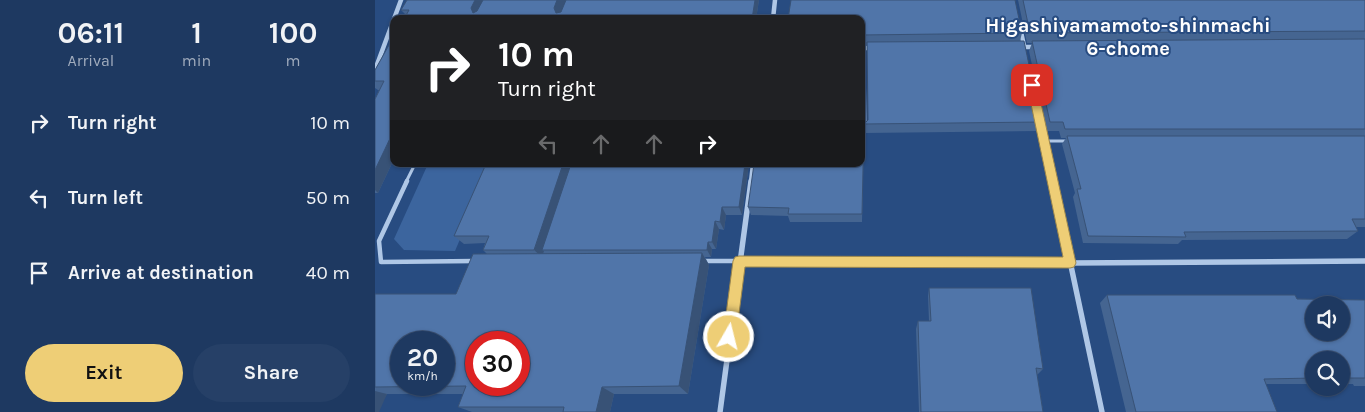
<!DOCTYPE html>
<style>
body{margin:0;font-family:Karla,sans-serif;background:#264067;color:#f1f3f6;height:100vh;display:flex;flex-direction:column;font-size:19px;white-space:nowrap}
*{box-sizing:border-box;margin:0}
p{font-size:16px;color:#a1acbd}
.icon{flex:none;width:28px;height:28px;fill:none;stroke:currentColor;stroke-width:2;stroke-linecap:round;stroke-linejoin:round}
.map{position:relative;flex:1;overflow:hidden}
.side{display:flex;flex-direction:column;background:#1e3961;width:375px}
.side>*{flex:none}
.top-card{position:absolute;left:15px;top:15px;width:475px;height:152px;border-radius:10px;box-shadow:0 1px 4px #0004,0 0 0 1px #3c5376;background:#202124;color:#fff;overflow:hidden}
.fabs{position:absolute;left:930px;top:296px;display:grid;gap:10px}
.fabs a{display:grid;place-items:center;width:45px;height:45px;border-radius:50%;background:#1e3961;box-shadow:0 1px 4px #0004,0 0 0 1px #3c5376;font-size:25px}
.speed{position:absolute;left:15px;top:331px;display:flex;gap:10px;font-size:25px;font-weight:700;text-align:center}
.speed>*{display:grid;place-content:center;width:65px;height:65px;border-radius:50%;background:#1e3961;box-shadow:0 1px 4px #0004,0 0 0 1px #3c5376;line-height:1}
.speed small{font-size:12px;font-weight:400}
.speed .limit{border:8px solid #d22;background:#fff;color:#111}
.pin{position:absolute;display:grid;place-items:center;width:42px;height:42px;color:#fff;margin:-21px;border-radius:10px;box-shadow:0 2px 8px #0006}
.me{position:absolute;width:55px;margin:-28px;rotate:8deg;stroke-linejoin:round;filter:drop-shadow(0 0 4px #0008)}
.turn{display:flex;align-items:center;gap:18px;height:105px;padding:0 25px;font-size:22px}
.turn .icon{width:65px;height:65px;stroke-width:2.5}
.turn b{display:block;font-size:35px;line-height:42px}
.lanes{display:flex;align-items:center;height:48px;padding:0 25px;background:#0003;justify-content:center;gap:25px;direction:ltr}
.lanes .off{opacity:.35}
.eta{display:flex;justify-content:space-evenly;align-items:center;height:85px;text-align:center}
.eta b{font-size:30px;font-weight:700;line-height:35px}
.primary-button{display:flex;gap:10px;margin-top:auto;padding:10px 25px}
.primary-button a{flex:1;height:58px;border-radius:30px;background:#eece76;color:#111;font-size:20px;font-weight:700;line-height:58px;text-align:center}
.primary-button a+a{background:#264067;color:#f1f3f6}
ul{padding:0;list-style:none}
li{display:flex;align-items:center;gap:15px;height:75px;padding:0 25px}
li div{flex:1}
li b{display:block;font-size:19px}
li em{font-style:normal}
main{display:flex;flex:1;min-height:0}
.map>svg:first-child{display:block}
</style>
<main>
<section class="side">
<div class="eta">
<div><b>06:11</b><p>Arrival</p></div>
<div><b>1</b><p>min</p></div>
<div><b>100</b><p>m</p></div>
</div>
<ul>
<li><svg class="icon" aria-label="right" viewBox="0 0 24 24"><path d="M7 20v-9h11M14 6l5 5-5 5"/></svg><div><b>Turn right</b></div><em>10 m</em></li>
<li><svg class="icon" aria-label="left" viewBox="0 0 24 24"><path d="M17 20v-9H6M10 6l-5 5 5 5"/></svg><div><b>Turn left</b></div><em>50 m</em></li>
<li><svg class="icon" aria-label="arrive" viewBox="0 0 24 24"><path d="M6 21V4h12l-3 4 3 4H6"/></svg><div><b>Arrive at destination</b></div><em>40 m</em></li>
</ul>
<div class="primary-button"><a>Exit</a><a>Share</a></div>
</section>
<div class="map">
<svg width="990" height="412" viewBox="0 0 990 412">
<rect width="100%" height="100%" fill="#284c81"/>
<polygon fill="#3c659e" points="53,164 117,164 80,251 29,250 19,239"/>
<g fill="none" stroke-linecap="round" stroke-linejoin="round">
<g stroke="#afc7e6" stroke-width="3">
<polyline points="489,48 490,127"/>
<polyline points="669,141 692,141"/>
<polyline points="31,182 40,164"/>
</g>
<g stroke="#afc7e6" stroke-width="4.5">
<polyline points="32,181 4,241 6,262 100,261"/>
<polyline points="329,261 364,261"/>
</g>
<g stroke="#afc7e6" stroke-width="4.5">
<polyline points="398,19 400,0"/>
<polyline points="645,27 649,46"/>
<polyline points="643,47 662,47"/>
<polyline points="486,48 500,48"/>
<polyline points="0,70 26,0"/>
<polyline points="664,118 678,182"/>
<polyline points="376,182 378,164"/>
</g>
<g stroke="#afc7e6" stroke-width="5.5">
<polyline points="678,181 727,412"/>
<polyline points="364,261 695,263 990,261"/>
<polyline points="345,412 376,181"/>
</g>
</g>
<g fill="#456591">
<polygon points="32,0 384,0 381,19 31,15 26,10"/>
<polygon points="643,0 990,0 990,227 981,227 983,231 972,239 807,240 803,244 708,243 698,197 700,193 687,144 691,138 686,138 684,131 671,131 654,51 657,43 652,43"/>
<polygon points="486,19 647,33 645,41 666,122 663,131 489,133 487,222 415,222 413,216 376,215 373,207 487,121 490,123 493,120 492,45 486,45"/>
<polygon points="19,36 19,159 3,193 0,193 0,99 4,90 3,90 0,88 0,70"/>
<polygon points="111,164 374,164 367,215 351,215 349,230 344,229 341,249 337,249 336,257 330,257 334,265 313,394 239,394 235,412 97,412 83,407 88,394 12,394 0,412 0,294 81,294 112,254 108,250 110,243 89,244 79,236"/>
<polygon points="554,288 668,369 662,375 668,412 544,412 541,329 543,321 554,321 553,296"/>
<polygon points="732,295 990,300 990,386 979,386 978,384 966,384 966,360 939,360 939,384 891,384 902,412 751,412 725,303"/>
</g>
<g fill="#385276">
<polygon points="100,0 111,0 103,18 98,13 96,8"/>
<polygon points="182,0 192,0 185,19 181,13 179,8"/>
<polygon points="380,0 384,0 381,19 377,19"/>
<polygon points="19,130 19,159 3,193 0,190 0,170"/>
<polygon points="188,164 198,164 167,250 169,251 167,257 159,250"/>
<polygon points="370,164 374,164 367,215 364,207"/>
<polygon points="347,207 351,215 349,230 345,222"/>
<polygon points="340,221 344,229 341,249 337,242"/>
<polygon points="333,242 337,249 336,257 332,250"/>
<polygon points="327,253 334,265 313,394 304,386"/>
<polygon points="227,387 239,394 235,412 221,412"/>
<polygon points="0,391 12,394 4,412 0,412"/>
</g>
<g fill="#5075a9" stroke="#385276" fill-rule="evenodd">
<polygon points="32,0 100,0 96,8 98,13 102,11 108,0 182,0 179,8 181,13 186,12 191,0 380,0 377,19 29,19 34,10 26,10"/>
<polygon points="416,0 640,0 647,33 486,35 486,19 413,19"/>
<polygon points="648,0 990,0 990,31 655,33"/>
<polygon points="19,36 19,130 0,170 0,99 9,81 0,81 0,70"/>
<polygon points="990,39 990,129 690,129 688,122 675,122 657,41"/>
<polygon points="649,41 666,122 489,124 487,214 413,214 414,208 373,207 379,164 486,164 486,104 486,120 490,123 493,120 492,42"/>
<polygon points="692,136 990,136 990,219 977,219 983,231 809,232 811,237 713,236 702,189 706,189"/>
<polygon points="111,164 188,164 159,250 108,250 114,236 79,236"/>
<polygon points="196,164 370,164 364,207 347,207 345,222 340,221 337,242 333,242 332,250 167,250"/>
<path d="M 327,253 L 304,386 L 227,387 L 221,412 L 188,412 L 189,407 L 83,407 L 91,386 L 0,387 L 0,294 L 81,294 L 98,254 ZM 26,342 L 69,342 L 69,385 L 26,385 ZM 101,342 L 144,342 L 144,385 L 101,385 Z"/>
<polygon points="554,288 656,288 668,369 661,368 668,412 546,412 543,321 556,321"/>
<path d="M 732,295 L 920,295 L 922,299 L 990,300 L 990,378 L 966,378 L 966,360 L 939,360 L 939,378 L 889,379 L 902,412 L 761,412 ZM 939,305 L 966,305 L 966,332 L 939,332 Z"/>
</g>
<polygon fill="#eece76" stroke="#9b864d" points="657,81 662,85 701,263 699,267 695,268 370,267 361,337 359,341 354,343 350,341 348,337 358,261 360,257 364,256 688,257 652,85"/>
<g text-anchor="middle" stroke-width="4" stroke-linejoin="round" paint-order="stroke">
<g font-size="20" font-weight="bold" fill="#fff" stroke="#284c81">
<text x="753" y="32">Higashiyamamoto-shinmachi<tspan x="753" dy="23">6-chome</tspan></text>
</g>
</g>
</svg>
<div class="fabs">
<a><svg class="icon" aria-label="sound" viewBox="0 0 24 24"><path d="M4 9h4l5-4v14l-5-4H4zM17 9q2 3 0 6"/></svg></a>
<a><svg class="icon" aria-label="search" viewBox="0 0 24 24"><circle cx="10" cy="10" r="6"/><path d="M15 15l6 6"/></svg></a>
</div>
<div class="speed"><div>20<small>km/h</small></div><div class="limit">30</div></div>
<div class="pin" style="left:657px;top:85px;background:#d93025"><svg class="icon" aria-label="arrive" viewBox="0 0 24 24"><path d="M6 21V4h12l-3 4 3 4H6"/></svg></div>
<svg class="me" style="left:354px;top:337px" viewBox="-20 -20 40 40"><circle r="17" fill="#eece76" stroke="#fff" stroke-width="3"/><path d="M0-11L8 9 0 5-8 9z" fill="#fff"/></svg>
<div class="top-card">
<div class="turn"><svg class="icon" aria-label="right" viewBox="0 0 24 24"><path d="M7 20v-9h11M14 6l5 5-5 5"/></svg><div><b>10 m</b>Turn right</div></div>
<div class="lanes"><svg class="icon off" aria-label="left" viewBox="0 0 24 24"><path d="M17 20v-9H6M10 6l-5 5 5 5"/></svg><svg class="icon off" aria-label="ahead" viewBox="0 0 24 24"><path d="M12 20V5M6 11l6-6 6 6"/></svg><svg class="icon off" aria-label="ahead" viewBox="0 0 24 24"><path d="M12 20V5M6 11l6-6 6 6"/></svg><svg class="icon" aria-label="right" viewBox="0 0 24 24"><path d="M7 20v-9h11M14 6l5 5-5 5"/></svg></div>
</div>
</div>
</main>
